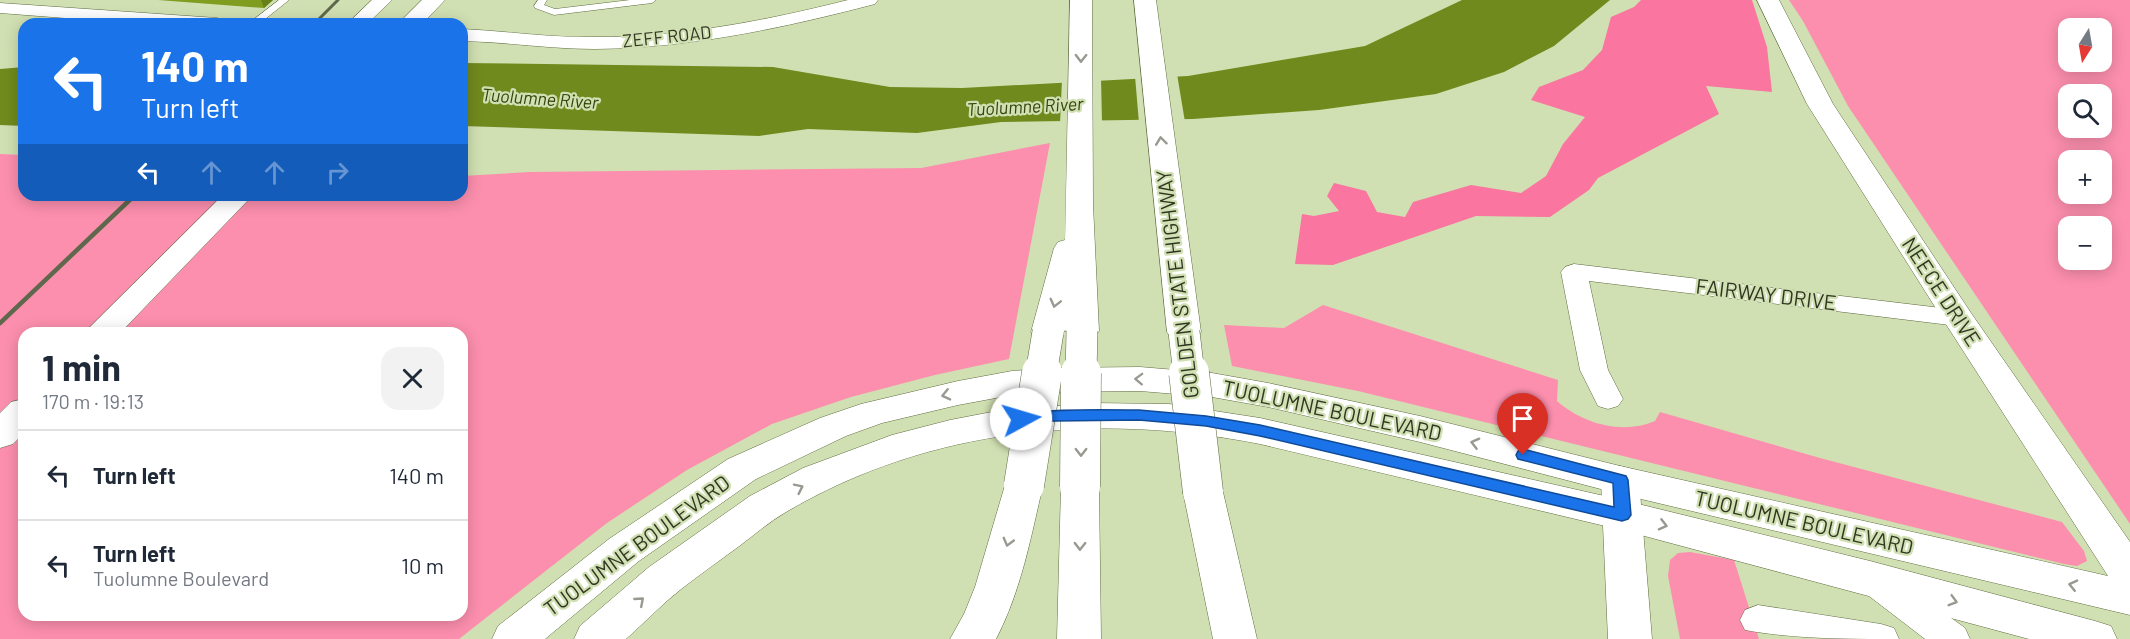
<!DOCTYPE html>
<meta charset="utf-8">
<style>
body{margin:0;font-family:Barlow,sans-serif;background:#f2f2f3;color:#1f2937;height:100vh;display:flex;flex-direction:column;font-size:22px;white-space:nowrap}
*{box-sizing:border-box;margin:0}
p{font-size:20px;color:#747a83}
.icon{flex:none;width:33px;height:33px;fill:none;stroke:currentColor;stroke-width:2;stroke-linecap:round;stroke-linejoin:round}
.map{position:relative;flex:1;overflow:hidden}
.sheet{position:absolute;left:18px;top:327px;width:450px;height:294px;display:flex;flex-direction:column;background:#fff;border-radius:18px;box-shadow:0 3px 15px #0003}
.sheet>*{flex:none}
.banner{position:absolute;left:18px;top:18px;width:450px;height:183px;border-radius:18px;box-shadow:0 3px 15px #0003;background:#1a73e8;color:#fff;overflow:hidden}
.needle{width:39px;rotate:191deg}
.buttons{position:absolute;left:2058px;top:18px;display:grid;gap:12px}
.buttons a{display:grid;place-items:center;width:54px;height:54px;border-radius:12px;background:#fff;box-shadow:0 3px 15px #0003;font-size:30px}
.pin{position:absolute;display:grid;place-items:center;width:51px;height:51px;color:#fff;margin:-62px -26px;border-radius:50% 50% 50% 0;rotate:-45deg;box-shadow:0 0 6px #0007}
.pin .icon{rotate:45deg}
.me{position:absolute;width:66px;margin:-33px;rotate:84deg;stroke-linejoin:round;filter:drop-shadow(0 0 4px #0008)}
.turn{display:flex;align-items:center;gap:21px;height:126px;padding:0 24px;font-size:27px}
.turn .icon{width:78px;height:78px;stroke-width:2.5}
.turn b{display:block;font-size:42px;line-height:51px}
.lanes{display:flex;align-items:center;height:57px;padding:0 24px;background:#0003;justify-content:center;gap:30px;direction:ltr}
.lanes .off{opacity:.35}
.round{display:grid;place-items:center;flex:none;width:63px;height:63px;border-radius:18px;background:#f2f2f3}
.summary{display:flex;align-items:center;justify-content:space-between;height:102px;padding:0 24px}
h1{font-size:36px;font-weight:700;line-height:45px}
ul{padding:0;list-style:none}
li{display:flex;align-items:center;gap:18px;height:90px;padding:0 24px;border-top:2px solid #e0e1e3}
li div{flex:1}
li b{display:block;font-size:22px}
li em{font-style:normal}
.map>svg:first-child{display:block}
</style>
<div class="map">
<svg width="2130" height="639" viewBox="0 0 2130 639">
<rect width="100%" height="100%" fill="#d1e0b2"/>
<g fill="#fc8fae" fill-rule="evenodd">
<path d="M 1789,0 L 2130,0 L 2130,524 L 1848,106 L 1803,21 ZM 2068,28 L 2102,28 L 2102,62 L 2068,62 ZM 2068,94 L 2102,94 L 2102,128 L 2068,128 ZM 2068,160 L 2102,160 L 2102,194 L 2068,194 ZM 2068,226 L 2102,226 L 2102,260 L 2068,260 Z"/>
<path d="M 1050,143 L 1009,359 L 935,375 L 851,397 L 772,424 L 687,470 L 607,523 L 459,639 L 0,639 L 0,154 L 24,155 L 24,195 L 462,195 L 462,176 L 529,172 L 921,168 ZM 24,333 L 462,333 L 462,615 L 24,615 Z"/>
<path d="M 1323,305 L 1558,380 L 1557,401 C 1583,424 1623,435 1655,421 L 1660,412 L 1820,458 L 2062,522 L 2084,551 L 2087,561 L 2077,566 L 2064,564 L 1358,391 L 1232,366 L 1224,325 L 1284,328 Z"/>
<polygon points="1690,552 1734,560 1759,639 1680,639 1668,576 1670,560 1678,553"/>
</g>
<polygon fill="#fa759f" points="1641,0 1752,0 1767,47 1772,92 1706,86 1719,114 1598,178 1589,190 1550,217 1476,216 1333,265 1295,264 1302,214 1314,216 1339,211 1327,196 1334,183 1366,191 1377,212 1405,217 1413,202 1471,185 1521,193 1546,176 1563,144 1585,117 1531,100 1539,87 1583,70 1602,50 1611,17 1634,7"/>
<g fill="#718a1d">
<polygon points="1462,0 1610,0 1554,46 1504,72 1436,94 1319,110 1193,119 1001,122 917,133 808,129 759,136 462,126 462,63 773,67 890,87 962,88 1188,76 1365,46"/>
<polygon points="24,67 24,126 0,125 0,69"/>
</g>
<g fill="#d1e0b2">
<polygon points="1177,74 1185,122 1139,123 1135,76"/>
<polygon points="1101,78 1102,123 1060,124 1062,80"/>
</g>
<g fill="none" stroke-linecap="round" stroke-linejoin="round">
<defs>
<g id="lane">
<polygon points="279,0 289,0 259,24 248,24"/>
<polygon points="538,0 547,0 544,5 555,9 630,0 656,0 652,3 554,15 535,8 534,6"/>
</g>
<g id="street">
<polygon points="372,0 392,0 367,24 347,24"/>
<path d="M 848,0 L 878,0 L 875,4 C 783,28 690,48 595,49 C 551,49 506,42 462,41 L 462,29 C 506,31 550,38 595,37 C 681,37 765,21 848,0 Z"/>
<polygon points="0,3 217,18 223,20 226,24 143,24 0,13"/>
<polygon points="1574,264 1958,310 1968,312 1971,318 1968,324 1958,326 1589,281 1608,370 1623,399 1618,406 1608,409 1598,406 1580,370 1561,272 1565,267"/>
<polygon points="1881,572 1893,576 1965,628 1970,639 1925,639 1869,596 1864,586 1869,576"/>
<path d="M 1758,605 L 1881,624 L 1894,628 L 1899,639 C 1849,639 1793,639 1745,630 L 1740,620 L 1745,610 Z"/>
</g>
<g id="secondary">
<polygon points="422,0 445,0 422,24 398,24"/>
<polygon points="1757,0 1779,0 1833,104 1971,313 2130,542 2130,615 1620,494 1420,442 1268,407 1212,397 1140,391 1051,392 1012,395 958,405 882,423 846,436 756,479 639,561 545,639 492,639 498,626 609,539 728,459 820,418 861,404 958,381 1012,371 1051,368 1140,367 1212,373 1268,383 1420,416 1620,466 2108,576 1942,318 1807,104"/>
<polygon points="223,195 253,195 120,333 84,333"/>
<polygon points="24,399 24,433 13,444 0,448 0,413 11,402"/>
<path d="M 1091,403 L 1169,404 L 1260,418 L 1622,500 L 1870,561 L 2095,621 L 2111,626 L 2117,639 L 2029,639 L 1622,530 L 1260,444 C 1098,412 930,427 786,512 C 769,522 754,535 738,547 C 719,561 699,575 680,590 C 661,605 644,623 626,639 L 574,639 L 580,626 L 649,567 L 750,496 L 803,468 L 892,435 L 950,420 L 997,411 Z"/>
</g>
<g id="highway">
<polygon points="1070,0 1092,0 1093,205 1099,331 1094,338 1082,341 1070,338 1065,330 1060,339 1048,342 1036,339 1031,332 1054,248 1058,242 1065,240"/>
<polygon points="1134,0 1156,0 1201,332 1196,339 1184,342 1172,339 1167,332"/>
<polygon points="1620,466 1634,470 1639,480 1652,639 1608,639 1601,480 1606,470"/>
<path d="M 1024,471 L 1038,475 L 1043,485 C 1031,537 1021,591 996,639 L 950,639 L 964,614 L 975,587 L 1005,485 L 1010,475 Z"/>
<polygon points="1080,473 1094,477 1099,487 1101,639 1057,639 1061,487 1066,477"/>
<polygon points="1203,478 1217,482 1223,492 1257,639 1213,639 1183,492 1189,482"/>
<polygon points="603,615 619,620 625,633 622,639 578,639 587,620"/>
</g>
</defs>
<use href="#lane" stroke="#5f6c42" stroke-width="1"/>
<use href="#street" stroke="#5f6c42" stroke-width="1"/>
<use href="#secondary" stroke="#5f6c42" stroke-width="1"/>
<use href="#highway" stroke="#5f6c42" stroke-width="1"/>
<use href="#lane" fill="#fff" fill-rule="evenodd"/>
<use href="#street" fill="#fff" fill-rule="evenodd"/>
<use href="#secondary" fill="#fff" fill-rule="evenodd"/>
<use href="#highway" fill="#fff" fill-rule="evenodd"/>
<polyline stroke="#5f684d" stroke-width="3" points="314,24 338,0"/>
<polyline stroke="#5f684d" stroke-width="4.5" points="0,323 135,195"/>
<defs>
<g id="highway-bridge-far1">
<polyline points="1184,332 1189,374"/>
<polyline points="1041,374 1048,332"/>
<polyline points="1081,374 1082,331"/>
</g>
<g id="highway-bridge">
<polyline points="1189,373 1203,492"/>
<polyline points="1024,485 1042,373"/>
<polyline points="1080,487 1081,373"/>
</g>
</defs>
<use href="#highway-bridge-far1" stroke="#5f6c42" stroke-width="32" stroke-linecap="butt"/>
<use href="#highway-bridge" stroke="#5f6c42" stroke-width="41" stroke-linecap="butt"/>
<use href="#highway-bridge-far1" stroke="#fff" stroke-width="31"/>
<use href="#highway-bridge" stroke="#fff" stroke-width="40"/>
</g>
<polygon fill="#819d1f" points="158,0 273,0 264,8"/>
<polygon fill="#698019" points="261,0 273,0 264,8"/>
<defs><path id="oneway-chevron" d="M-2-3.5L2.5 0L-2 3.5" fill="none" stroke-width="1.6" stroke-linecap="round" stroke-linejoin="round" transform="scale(1.5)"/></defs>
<g stroke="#989a91">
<use href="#oneway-chevron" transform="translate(1081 58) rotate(91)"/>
<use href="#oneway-chevron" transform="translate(1161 141) rotate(-97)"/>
<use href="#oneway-chevron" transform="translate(1055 303) rotate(104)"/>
<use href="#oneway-chevron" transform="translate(1139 379) rotate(-178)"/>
<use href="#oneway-chevron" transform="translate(946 395) rotate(167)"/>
<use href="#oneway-chevron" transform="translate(1475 443) rotate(-166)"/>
<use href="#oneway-chevron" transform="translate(1081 452) rotate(90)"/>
<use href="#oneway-chevron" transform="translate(799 488) rotate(-26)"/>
<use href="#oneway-chevron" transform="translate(1663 525) rotate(14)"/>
<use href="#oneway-chevron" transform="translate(1008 542) rotate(105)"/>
<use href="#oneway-chevron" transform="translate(1080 546) rotate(91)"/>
<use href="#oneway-chevron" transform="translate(2073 585) rotate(-167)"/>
<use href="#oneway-chevron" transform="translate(640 601) rotate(-41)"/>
<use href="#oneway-chevron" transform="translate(1953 601) rotate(16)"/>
</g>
<path fill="#1a73e8" stroke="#114b97" stroke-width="1.5" d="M 1139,410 L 1206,416 L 1260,425 L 1614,507 L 1613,483 L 1518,459 L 1516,455 L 1518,451 L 1523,449 L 1626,476 L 1628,480 L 1631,515 L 1628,519 L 1622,521 L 1260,436 L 1206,426 L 1139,420 L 1055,421 L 1021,424 L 1013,419 C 1022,407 1120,410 1139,410 Z"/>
<g text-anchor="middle" stroke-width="4.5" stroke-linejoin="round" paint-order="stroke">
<g font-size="18" fill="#303623" stroke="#d1e0b2">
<text transform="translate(667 37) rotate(-6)" y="6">ZEFF ROAD</text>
</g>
<g font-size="18" font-style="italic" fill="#35420a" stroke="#d1e0b2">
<text transform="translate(540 99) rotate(4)" y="6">Tuolumne River</text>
<text transform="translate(1025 107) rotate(-3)" y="6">Tuolumne River</text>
</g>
<g font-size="21" fill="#303623" stroke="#d1e0b2">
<text transform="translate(1178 284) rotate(-97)" y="7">GOLDEN STATE HIGHWAY</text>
<text transform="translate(1941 292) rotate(57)" y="7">NEECE DRIVE</text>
<text transform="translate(1766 295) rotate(7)" y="7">FAIRWAY DRIVE</text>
<text transform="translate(1332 411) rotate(12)" y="7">TUOLUMNE BOULEVARD</text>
<text transform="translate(1804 523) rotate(13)" y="7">TUOLUMNE BOULEVARD</text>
<text transform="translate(637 546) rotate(-36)" y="7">TUOLUMNE BOULEVARD</text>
</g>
</g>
</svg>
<div class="buttons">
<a><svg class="needle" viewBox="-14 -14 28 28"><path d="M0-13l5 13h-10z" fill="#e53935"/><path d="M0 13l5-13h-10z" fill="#747a83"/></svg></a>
<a><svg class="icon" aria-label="search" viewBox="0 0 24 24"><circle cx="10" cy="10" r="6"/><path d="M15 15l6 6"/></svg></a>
<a>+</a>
<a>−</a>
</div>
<div class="pin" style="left:1523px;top:455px;background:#d93025"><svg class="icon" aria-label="arrive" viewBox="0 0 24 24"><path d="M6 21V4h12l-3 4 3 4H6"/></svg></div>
<svg class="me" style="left:1021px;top:419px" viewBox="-20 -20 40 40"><circle r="19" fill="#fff"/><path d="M0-13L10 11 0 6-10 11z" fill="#1a73e8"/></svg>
<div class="banner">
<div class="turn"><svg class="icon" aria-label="left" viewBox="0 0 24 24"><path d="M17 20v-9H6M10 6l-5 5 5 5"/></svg><div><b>140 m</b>Turn left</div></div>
<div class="lanes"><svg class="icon" aria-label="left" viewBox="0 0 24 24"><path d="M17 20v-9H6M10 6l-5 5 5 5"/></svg><svg class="icon off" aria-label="ahead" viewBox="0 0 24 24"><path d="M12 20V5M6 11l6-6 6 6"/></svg><svg class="icon off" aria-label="ahead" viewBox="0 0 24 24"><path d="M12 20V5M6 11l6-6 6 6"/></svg><svg class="icon off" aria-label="right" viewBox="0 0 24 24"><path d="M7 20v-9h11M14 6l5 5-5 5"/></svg></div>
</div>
<section class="sheet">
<div class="summary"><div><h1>1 min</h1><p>170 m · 19:13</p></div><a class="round"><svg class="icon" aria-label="close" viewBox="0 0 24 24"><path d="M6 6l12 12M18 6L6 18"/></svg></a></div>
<ul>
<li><svg class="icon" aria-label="left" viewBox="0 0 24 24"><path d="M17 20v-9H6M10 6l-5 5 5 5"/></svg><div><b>Turn left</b></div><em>140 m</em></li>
<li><svg class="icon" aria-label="left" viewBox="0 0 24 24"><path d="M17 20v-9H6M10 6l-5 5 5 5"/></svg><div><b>Turn left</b><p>Tuolumne Boulevard</p></div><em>10 m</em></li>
</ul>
</section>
</div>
